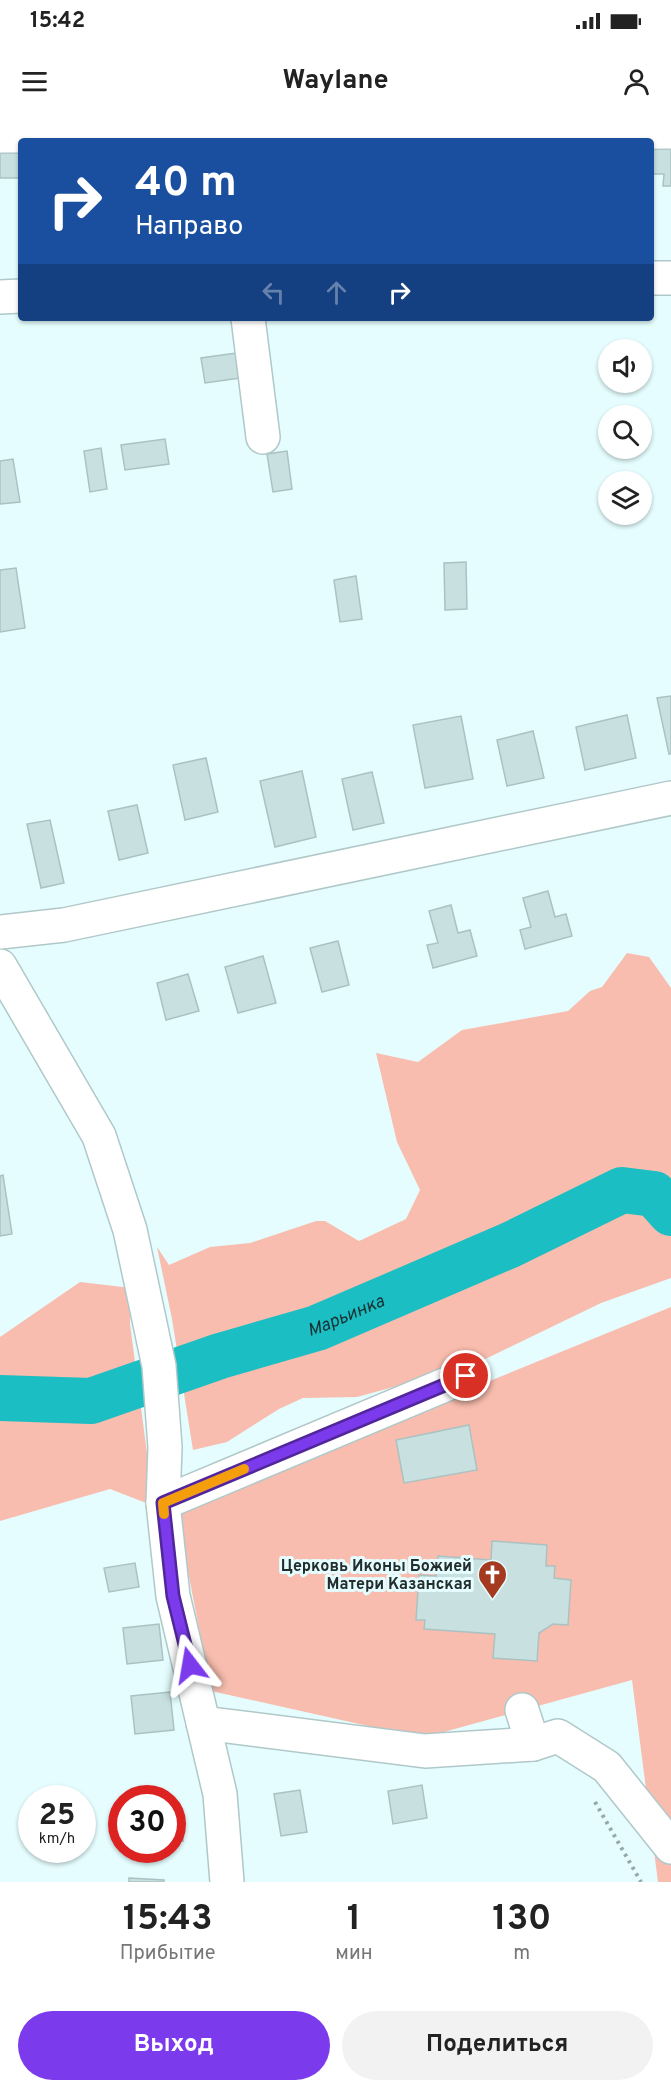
<!DOCTYPE html>
<html lang="ru">
<meta charset="utf-8">
<style>
body{margin:0;font-family:Overpass,sans-serif;background:#f2f2f2;color:#222;height:100vh;display:flex;flex-direction:column;font-size:22px;white-space:nowrap}
*{box-sizing:border-box;margin:0}
p{font-size:20px;color:#767676}
.icon{flex:none;width:33px;height:33px;fill:none;stroke:currentColor;stroke-width:2;stroke-linecap:round;stroke-linejoin:round}
.map{position:relative;height:1762px;overflow:hidden}
.panel{display:flex;flex-direction:column;background:#fff;flex:1}
.panel>*{flex:none}
.top-card{position:absolute;left:18px;top:18px;width:636px;height:183px;border-radius:6px;box-shadow:0 2px 4px #0004;background:#1a4fa0;color:#fff;overflow:hidden}
.tools{position:absolute;left:598px;top:219px;display:grid;gap:12px}
.tools a{display:grid;place-items:center;width:54px;height:54px;border-radius:50%;background:#fff;box-shadow:0 2px 4px #0004;font-size:30px}
.speed{position:absolute;left:18px;top:1665px;display:flex;gap:12px;font-size:30px;font-weight:700;text-align:center}
.speed>*{display:grid;place-content:center;width:78px;height:78px;border-radius:50%;background:#fff;box-shadow:0 2px 4px #0004;line-height:1}
.speed small{font-size:15px;font-weight:400}
.speed .limit{border:9px solid #d22;background:#fff;color:#111}
.pin{position:absolute;display:grid;place-items:center;width:51px;height:51px;color:#fff;margin:-26px;border:3px solid #fff;border-radius:50%;box-shadow:0 2px 6px #0007}
.me{position:absolute;width:66px;margin:-33px;rotate:346deg;stroke-linejoin:round;filter:drop-shadow(0 0 4px #0008)}
.turn{display:flex;align-items:center;gap:21px;height:126px;padding:0 18px;font-size:27px}
.turn .icon{width:78px;height:78px;stroke-width:2.5}
.turn b{display:block;font-size:42px;line-height:51px}
.lanes{display:flex;align-items:center;height:57px;padding:0 18px;background:#0003;justify-content:center;gap:30px;direction:ltr}
.lanes .off{opacity:.35}
.eta{display:flex;justify-content:space-evenly;align-items:center;height:102px;text-align:center}
.eta b{font-size:36px;font-weight:700;line-height:42px}
.primary-button{display:flex;gap:12px;margin-top:auto;padding:12px 18px}
.primary-button a{flex:1;height:69px;border-radius:36px;background:#7c3aed;color:#fff;font-size:24px;font-weight:700;line-height:69px;text-align:center}
.primary-button a+a{background:#f2f2f2;color:#222}
.status{display:flex;justify-content:space-between;align-items:center;height:42px;padding:0 30px;background:#fff;direction:ltr}
.status svg{height:16px;fill:currentColor}
header{display:flex;justify-content:space-between;align-items:center;height:78px;padding:0 18px;background:#fff;font-size:27px;font-weight:700}
.map>svg:first-child{display:block}
</style>
<div class="status"><b>15:42</b><svg viewBox="0 0 49 12"><path d="M0 12V9h3v3zM5 12V6h3v6zM10 12V3h3v9zM15 12V0h3v12zM26 1h20v11H26zM47 4h2v5h-2z"/></svg></div>
<header><svg class="icon" aria-label="menu" viewBox="0 0 24 24"><path d="M4 6h16M4 12h16M4 18h16"/></svg>Waylane<svg class="icon" aria-label="person" viewBox="0 0 24 24"><circle cx="12" cy="8" r="4"/><path d="M4 21q1-7 8-7t8 7"/></svg></header>
<div class="map">
<svg width="671" height="1762" viewBox="0 0 671 1762">
<rect width="100%" height="100%" fill="#e5fdfe"/>
<g fill="#f8bdae">
<polygon points="627,833 649,837 671,868 671,1158 601,1183 471,1246 357,1277 303,1278 279,1289 227,1322 193,1330 172,1199 157,1127 169,1145 210,1127 250,1123 316,1101 325,1101 359,1121 406,1099 420,1070 397,1022 376,933 418,942 462,910 568,891 590,871 602,867"/>
<polygon points="80,1162 131,1168 130,1204 154,1386 110,1369 0,1401 0,1217"/>
<polygon points="671,1187 671,1762 658,1762 632,1560 422,1618 211,1571 176,1389"/>
</g>
<g fill="none" stroke-linecap="round" stroke-linejoin="round">
<path stroke="#1bbec2" stroke-width="46" id="s1" d="M 0,1278 L 91,1281 L 220,1236 L 317,1208 L 510,1125 L 622,1070 L 654,1074 L 671,1093"/>
</g>
<g fill="#c8e0e0" stroke="#aac2c2" stroke-width="1.5">
<polygon points="671,23 671,66 663,66 664,54 651,54 651,24"/>
<rect x="0" y="27" width="21" height="31"/>
<polygon points="236,233 240,258 205,263 201,238"/>
<polygon points="165,319 169,344 125,350 121,325"/>
<polygon points="101,328 107,369 90,372 84,331"/>
<polygon points="287,331 292,369 273,372 267,334"/>
<polygon points="13,339 20,382 0,384 0,341"/>
<polygon points="466,442 467,489 445,490 444,443"/>
<polygon points="16,448 25,508 0,512 0,450"/>
<polygon points="356,456 362,499 340,502 334,460"/>
<polygon points="671,576 671,634 669,634 657,578"/>
<polygon points="627,595 636,638 585,650 576,607"/>
<polygon points="461,596 473,659 425,668 413,605"/>
<polygon points="533,611 544,658 507,666 497,620"/>
<polygon points="206,638 218,692 185,700 173,645"/>
<polygon points="302,651 316,717 275,727 260,661"/>
<polygon points="372,652 384,703 353,710 342,659"/>
<polygon points="137,685 148,733 119,740 108,691"/>
<polygon points="50,700 64,763 41,768 27,704"/>
<polygon points="548,771 555,797 566,794 572,816 525,829 520,810 531,807 523,778"/>
<polygon points="451,785 458,813 470,810 477,836 433,848 427,825 438,823 429,791"/>
<polygon points="338,821 349,865 322,872 310,828"/>
<polygon points="263,836 276,883 238,893 225,847"/>
<polygon points="188,854 199,891 166,900 157,863"/>
<polygon points="3,1055 12,1114 0,1116 0,1056"/>
<polygon points="469,1305 477,1350 404,1363 396,1320"/>
<polygon points="492,1421 547,1425 546,1446 555,1446 554,1458 571,1460 568,1505 553,1504 539,1513 537,1541 493,1538 495,1514 424,1509 425,1500 416,1500 419,1455 436,1456 438,1436 491,1440"/>
<polygon points="135,1443 139,1467 109,1472 104,1448"/>
<polygon points="159,1504 163,1540 127,1544 123,1508"/>
<polygon points="170,1572 174,1610 135,1614 131,1576"/>
<polygon points="422,1665 427,1698 393,1704 388,1671"/>
<polygon points="300,1670 307,1712 281,1716 274,1674"/>
<polygon points="172,1694 180,1694 183,1721 172,1722"/>
<polygon points="129,1758 164,1760 164,1762 129,1762"/>
</g>
<g fill="none" stroke-linecap="round" stroke-linejoin="round">
<defs>
<g id="minor">
<polyline points="0,16 671,12"/>
<polyline points="651,158 671,158"/>
<polyline points="0,177 21,176"/>
<polyline points="248,198 263,317"/>
<polyline points="0,812 64,805 671,678"/>
<polyline points="0,846 99,1016 130,1110 159,1246 165,1327 163,1383 173,1476 220,1674 227,1762"/>
<polyline points="163,1383 466,1256"/>
<polyline points="522,1590 533,1624"/>
<polyline points="203,1603 425,1631 533,1624 558,1616 607,1647 671,1727"/>
</g>
</defs>
<use href="#minor" stroke="#b1c8c9" stroke-width="36"/>
<polyline stroke="#96a9a9" stroke-width="4" stroke-dasharray="3 4.5" stroke-linecap="butt" points="595,1682 641,1762"/>
<use href="#minor" stroke="#fff" stroke-width="33"/>
</g>
<g fill="none" stroke-linecap="round" stroke-linejoin="round">
<defs>
<polyline id="route" points="190,1545 173,1476 163,1383 466,1256"/>
</defs>
<use href="#route" stroke="#51269a" stroke-width="15"/>
<use href="#route" stroke="#7c3aed" stroke-width="10"/>
<polyline stroke="#f59e0b" stroke-width="10" points="164,1394 163,1383 244,1349"/>
</g>
<defs>
<symbol id="church-pin" viewBox="-11 -11 22 30"><path d="M0 17L-7.5 6A9.5 9.5 0 1 1 7.5 6Z" fill="#a43b21" stroke="#e5fdfe"/><path d="M-1.2-6h2.4v3.5h3.3v2.4h-3.3V6h-2.4V-.1h-3.3v-2.4h3.3Z" fill="#fff"/></symbol>
</defs>
<g fill-rule="evenodd">
<use href="#church-pin" x="476" y="1438" width="33" height="45"/>
</g>
<g text-anchor="middle" stroke-width="6" stroke-linejoin="round" paint-order="stroke">
<g font-size="16" font-weight="bold" fill="#232d2d" stroke="#e5fdfe" text-anchor="end">
<text x="472" y="1451">Церковь Иконы Божией<tspan x="472" dy="18">Матери Казанская</tspan></text>
</g>
<g font-size="18" font-style="italic" fill="#183031" stroke="#e5fdfe">
<text dy="6" stroke="none"><textPath href="#s1" startOffset="360">Марьинка</textPath></text>
</g>
</g>
</svg>
<div class="tools">
<a><svg class="icon" aria-label="sound" viewBox="0 0 24 24"><path d="M4 9h4l5-4v14l-5-4H4zM17 9q2 3 0 6"/></svg></a>
<a><svg class="icon" aria-label="search" viewBox="0 0 24 24"><circle cx="10" cy="10" r="6"/><path d="M15 15l6 6"/></svg></a>
<a><svg class="icon" aria-label="layers" viewBox="0 0 24 24"><path d="M12 4l9 5-9 5-9-5zM3 14l9 5 9-5"/></svg></a>
</div>
<div class="speed"><div>25<small>km/h</small></div><div class="limit">30</div></div>
<div class="pin" style="left:466px;top:1256px;background:#d93025"><svg class="icon" aria-label="arrive" viewBox="0 0 24 24"><path d="M6 21V4h12l-3 4 3 4H6"/></svg></div>
<svg class="me" style="left:190px;top:1545px" viewBox="-20 -20 40 40"><path d="M0-17L14 15 0 8-14 15z" fill="#7c3aed" stroke="#fff" stroke-width="4"/></svg>
<div class="top-card">
<div class="turn"><svg class="icon" aria-label="right" viewBox="0 0 24 24"><path d="M7 20v-9h11M14 6l5 5-5 5"/></svg><div><b>40 m</b>Направо</div></div>
<div class="lanes"><svg class="icon off" aria-label="left" viewBox="0 0 24 24"><path d="M17 20v-9H6M10 6l-5 5 5 5"/></svg><svg class="icon off" aria-label="ahead" viewBox="0 0 24 24"><path d="M12 20V5M6 11l6-6 6 6"/></svg><svg class="icon" aria-label="right" viewBox="0 0 24 24"><path d="M7 20v-9h11M14 6l5 5-5 5"/></svg></div>
</div>
</div>
<section class="panel">
<div class="eta">
<div><b>15:43</b><p>Прибытие</p></div>
<div><b>1</b><p>мин</p></div>
<div><b>130</b><p>m</p></div>
</div>
<div class="primary-button"><a>Выход</a><a>Поделиться</a></div>
</section>
